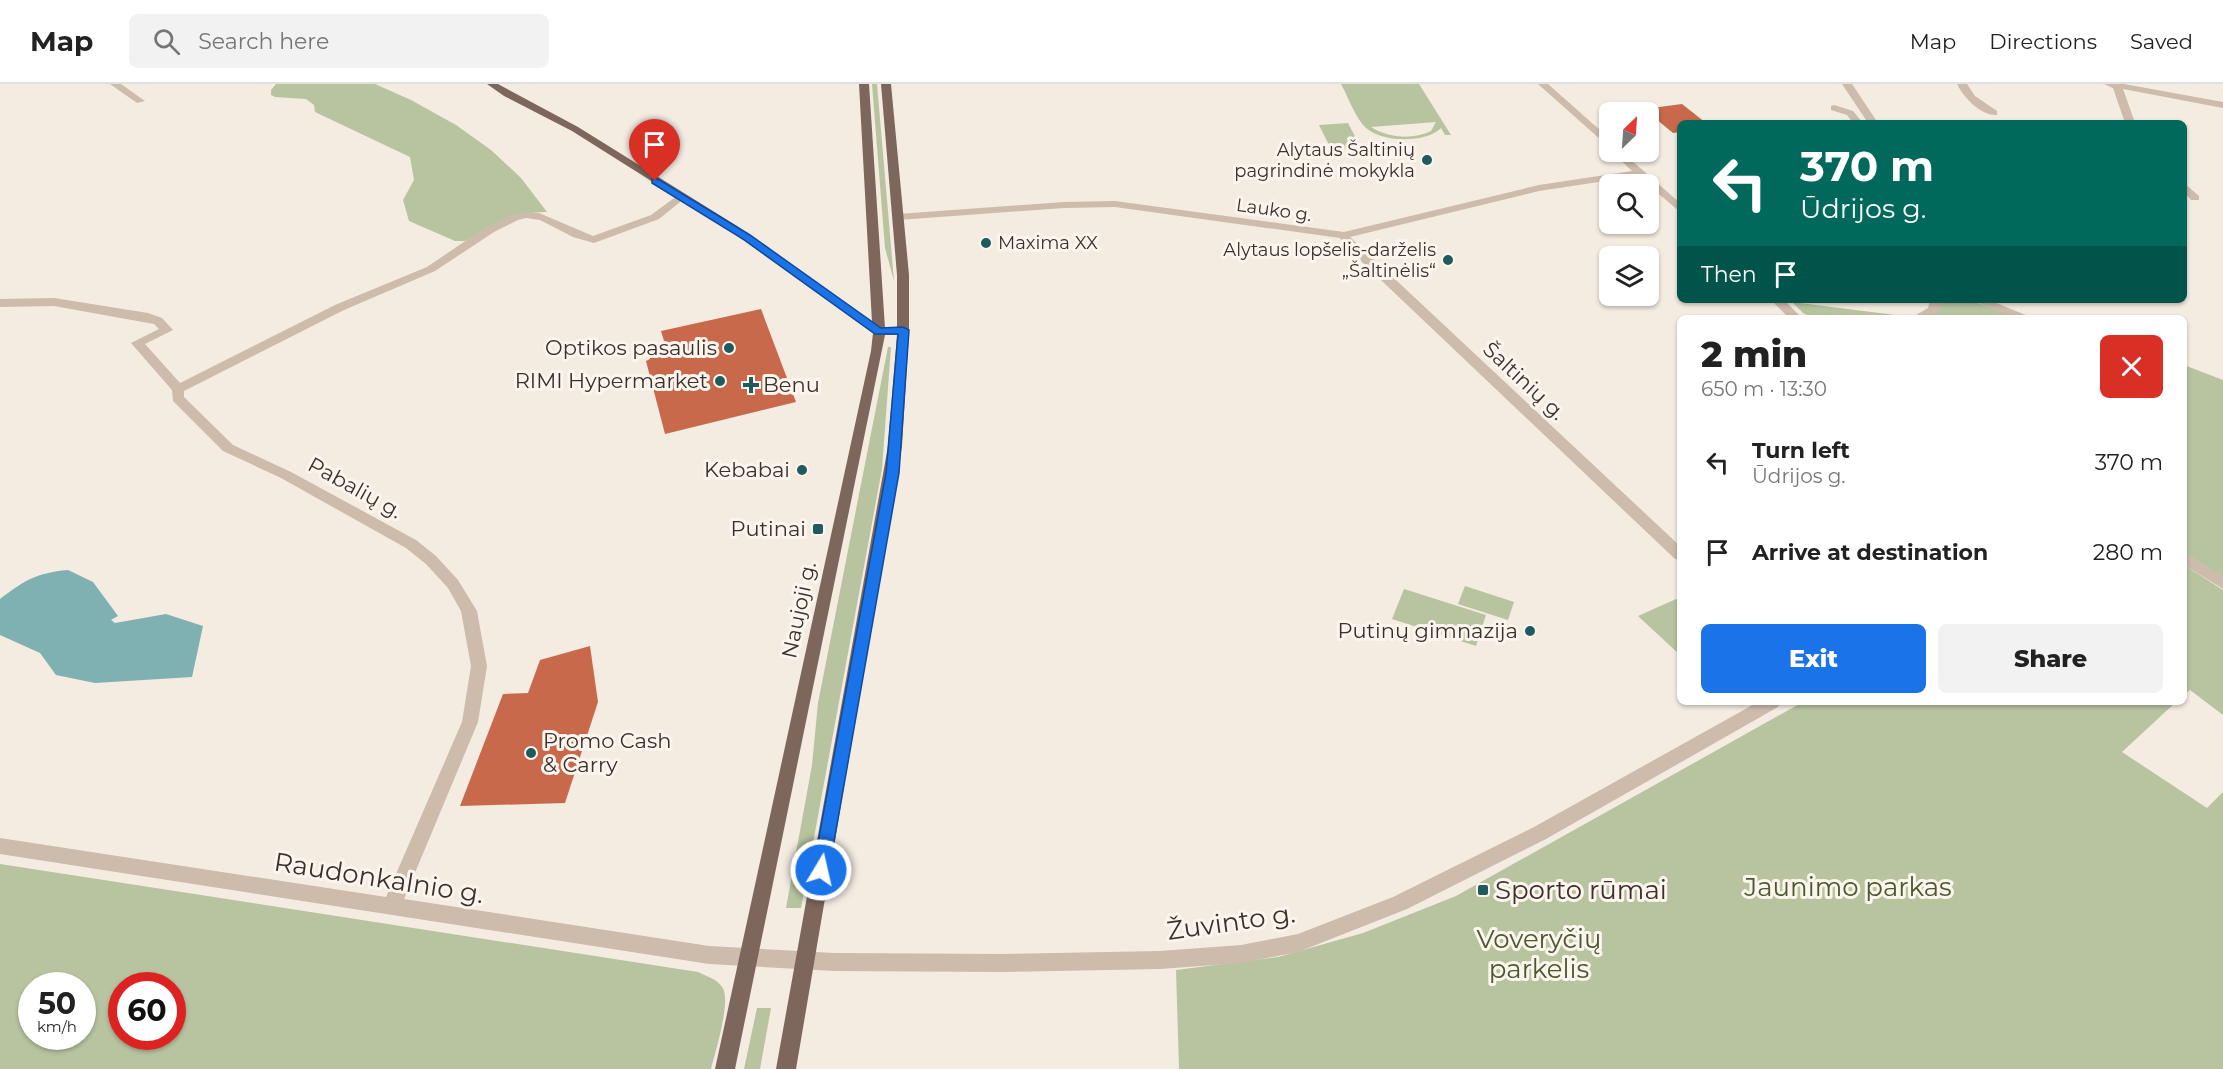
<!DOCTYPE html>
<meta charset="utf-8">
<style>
body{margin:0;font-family:Montserrat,sans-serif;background:#f2f2f2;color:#222;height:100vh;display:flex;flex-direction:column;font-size:22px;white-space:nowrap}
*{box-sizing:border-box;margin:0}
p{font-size:20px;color:#767676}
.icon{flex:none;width:33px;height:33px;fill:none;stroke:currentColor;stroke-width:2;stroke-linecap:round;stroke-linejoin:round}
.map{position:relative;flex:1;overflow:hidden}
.sheet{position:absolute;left:1677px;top:231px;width:510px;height:390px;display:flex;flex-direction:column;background:#fff;border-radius:9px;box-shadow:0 2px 4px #0004}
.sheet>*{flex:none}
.guide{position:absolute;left:1677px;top:36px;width:510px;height:183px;border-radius:9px;box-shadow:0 2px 4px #0004;background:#00695c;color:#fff;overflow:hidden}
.needle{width:39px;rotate:25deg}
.buttons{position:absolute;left:1599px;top:18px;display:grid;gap:12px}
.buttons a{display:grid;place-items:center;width:60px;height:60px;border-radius:9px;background:#fff;box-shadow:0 2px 4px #0004;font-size:30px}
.speed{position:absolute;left:18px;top:888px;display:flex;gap:12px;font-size:30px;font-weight:700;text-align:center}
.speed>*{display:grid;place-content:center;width:78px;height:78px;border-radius:50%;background:#fff;box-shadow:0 2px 4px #0004;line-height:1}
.speed small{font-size:15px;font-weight:400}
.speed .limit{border:9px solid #d22;background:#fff;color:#111}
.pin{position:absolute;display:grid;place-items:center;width:51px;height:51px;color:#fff;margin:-62px -26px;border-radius:50% 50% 50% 0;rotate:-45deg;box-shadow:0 0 6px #0007}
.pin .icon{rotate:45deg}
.me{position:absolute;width:66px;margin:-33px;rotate:9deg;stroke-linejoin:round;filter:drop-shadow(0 0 4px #0008)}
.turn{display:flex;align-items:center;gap:21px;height:126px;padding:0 24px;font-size:27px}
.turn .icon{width:78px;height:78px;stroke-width:2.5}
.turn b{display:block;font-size:42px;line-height:51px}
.then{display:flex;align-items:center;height:57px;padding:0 24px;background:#0003;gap:12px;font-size:22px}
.round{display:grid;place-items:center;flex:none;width:63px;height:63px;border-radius:9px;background:#f2f2f2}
.head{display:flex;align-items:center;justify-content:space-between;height:102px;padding:0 24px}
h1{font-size:36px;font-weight:800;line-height:45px}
.button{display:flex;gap:12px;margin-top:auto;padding:12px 24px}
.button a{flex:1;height:69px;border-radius:9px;background:#1a73e8;color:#fff;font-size:24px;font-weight:800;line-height:69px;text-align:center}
.button a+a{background:#f2f2f2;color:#222}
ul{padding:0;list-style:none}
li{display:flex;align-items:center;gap:18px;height:90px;padding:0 24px}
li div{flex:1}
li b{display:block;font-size:22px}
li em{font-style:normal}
header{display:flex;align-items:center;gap:36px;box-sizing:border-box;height:84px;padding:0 30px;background:#fff;border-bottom:2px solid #e0e0e0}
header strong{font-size:28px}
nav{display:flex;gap:33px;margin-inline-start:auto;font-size:21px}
.search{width:420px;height:54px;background:#f2f2f2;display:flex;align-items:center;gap:15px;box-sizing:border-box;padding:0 21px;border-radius:9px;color:#767676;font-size:22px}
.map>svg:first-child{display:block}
</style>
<header>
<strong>Map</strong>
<div class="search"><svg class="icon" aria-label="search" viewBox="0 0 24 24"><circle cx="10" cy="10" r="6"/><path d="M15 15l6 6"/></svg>Search here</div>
<nav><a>Map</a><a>Directions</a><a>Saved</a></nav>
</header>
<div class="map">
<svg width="2223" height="985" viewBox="0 0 2223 985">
<rect width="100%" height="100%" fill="#f4ebe1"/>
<g fill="#b8c4a0" fill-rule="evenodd">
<path d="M 276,0 L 375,0 L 411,16 L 456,41 L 491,66 L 521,94 L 547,128 C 516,127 491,144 465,157 L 455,157 L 409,137 L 403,116 L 414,96 L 410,73 L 315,28 L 314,21 L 306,15 L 275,13 L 271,11 L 271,6 Z"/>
<polygon points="872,0 877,0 894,197 885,164"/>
<path d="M 1341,0 L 1419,0 L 1451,51 L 1445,51 L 1441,44 C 1425,60 1378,59 1363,41 C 1354,30 1348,13 1341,0 ZM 1436,38 L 1431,47 C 1413,56 1388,54 1371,43 Z"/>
<polygon points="1348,39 1361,64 1331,65 1319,41"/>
<polygon points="1941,216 1970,216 2020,234 1928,234 1940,222"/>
<polygon points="1792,218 1919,234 1814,234 1803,229"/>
<polygon points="888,263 891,263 882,385 801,824 786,824 812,681 818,619"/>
<polygon points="2184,281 2223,296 2223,493 2184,469"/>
<polygon points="2184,481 2223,506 2223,631 2190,606 2184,611"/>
<polygon points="1465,502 1514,518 1508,536 1458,520"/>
<polygon points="1404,505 1486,531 1476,562 1392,535"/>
<polygon points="1676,515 1680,519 1680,571 1638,532"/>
<polygon points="1803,618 1881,618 1890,621 1890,618 2176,618 2122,668 2207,724 2223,708 2223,985 1179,985 1176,886 1278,873 1363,849 1456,812"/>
<path d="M 0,780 L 698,888 C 706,892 717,895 722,903 C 732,915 715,969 711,985 L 0,985 ZM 32,902 L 82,902 L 82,952 L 32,952 ZM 122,902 L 172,902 L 172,952 L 122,952 Z"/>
<polygon points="757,924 771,924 760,985 744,985"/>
</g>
<path fill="#7fb0b2" d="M 68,486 L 93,498 L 118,532 L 111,536 L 115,539 L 166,530 L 203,542 L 192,593 L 95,599 L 56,591 L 40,569 L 0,551 L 0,515 C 25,496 36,489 68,486 Z"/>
<g fill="#c8694b">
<polygon points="1682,20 1706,39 1680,39 1680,48 1673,49 1644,25"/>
<polygon points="761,225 796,318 665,350 646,277 650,275 649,271 655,269 653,262 664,257 661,247"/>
<polygon points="590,562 598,618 565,719 460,722 503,610 528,609 540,576"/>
</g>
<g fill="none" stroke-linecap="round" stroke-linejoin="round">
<g fill="#cdbbac" fill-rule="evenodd">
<polygon points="110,0 121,0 145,17 137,19"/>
<polygon points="1538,0 1548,0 1610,55 1610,64"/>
<polygon points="1842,0 1852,0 1878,39 1868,39"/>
<path d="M 1957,0 L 1967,0 L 1975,12 L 1997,27 L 1997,31 C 1981,32 1964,14 1957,0 Z"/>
<polygon points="2104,0 2124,0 2223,18 2223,24 2123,5 2135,39 2125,39 2113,4"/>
<polygon points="1834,21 1853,27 1863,39 1853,39 1847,31 1831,26 1831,22"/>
<polygon points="1612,68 1622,68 1680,119 1680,128 1638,92 1539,107 1350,153 1680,462 1680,476 1675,475 1343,160 1340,154 1115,123 1064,124 898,136 893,133 898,130 1064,118 1115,117 1344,148 1539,101 1632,87"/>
<polygon points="2184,99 2199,112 2199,116 2191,116 2184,108"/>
<polygon points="681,109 686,112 685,114 659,135 594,159 573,153 540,136 526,134 518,136 494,148 435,187 344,226 184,307 184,313 233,361 291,388 416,456 436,472 458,496 477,527 487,582 478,638 404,815 709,862 834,869 1002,870 1160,867 1241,861 1298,850 1393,813 1534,743 1758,618 1780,618 1778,623 1546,755 1407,825 1298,868 1241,879 1160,885 1002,888 834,887 709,880 0,770 0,754 386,813 462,638 471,582 461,527 448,504 426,480 406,464 281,394 223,367 173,317 172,306 131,259 159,245 154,240 54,222 0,223 0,215 54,214 148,229 162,234 173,246 145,260 180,299 335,221 427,183 486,143 511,131 526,128 539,129 593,152 651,131"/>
<polygon points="1771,216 1784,216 1802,234 1789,234"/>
<path d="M 1930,216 L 1942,216 C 1942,234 1924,234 1911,234 L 1928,224 Z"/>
<polygon points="1972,216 1989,216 2033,234 2016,234"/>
<polygon points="2184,469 2223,492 2223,505 2184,481"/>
</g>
<polygon fill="#7d675c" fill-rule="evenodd" points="487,0 498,0 578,43 737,142 872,238 859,0 869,0 885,244 897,244 897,191 881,0 891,0 909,191 909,247 902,362 796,985 776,985 888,362 897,251 885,251 735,985 715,985 871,267 873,249 729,146 572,47 504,12"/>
</g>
<polygon fill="#1a73e8" stroke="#114b97" stroke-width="1.5" points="652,95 658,95 750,151 881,244 903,243 909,246 899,389 829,786 827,791 821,793 815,791 813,786 886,389 898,250 875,250 743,155 652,99"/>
<g fill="#1f5a5e" stroke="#fbf5ee" stroke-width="2">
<circle cx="1427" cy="76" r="6"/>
<circle cx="986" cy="159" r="6"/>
<circle cx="1448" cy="176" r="6"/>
<circle cx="729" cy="264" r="6"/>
<circle cx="720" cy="297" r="6"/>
<path d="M748 292h6v6h6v6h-6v6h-6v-6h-6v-6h6z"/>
<circle cx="802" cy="386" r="6"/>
<rect x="812" y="439" width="12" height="12" rx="3"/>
<circle cx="1530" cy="547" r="6"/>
<circle cx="531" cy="669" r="6"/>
<rect x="1477" y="800" width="12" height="12" rx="3"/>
</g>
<g text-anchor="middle" stroke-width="6" stroke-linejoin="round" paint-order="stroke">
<g font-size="18" fill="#3b302b" stroke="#fbf5ee" text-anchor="end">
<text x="1415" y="72">Alytaus Šaltinių<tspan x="1415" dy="21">pagrindinė mokykla</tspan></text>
<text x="998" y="165" text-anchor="start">Maxima XX</text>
<text x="1436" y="172">Alytaus lopšelis-darželis<tspan x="1436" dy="21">„Šaltinėlis“</tspan></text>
</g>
<g font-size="18" fill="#3b302b" stroke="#fbf5ee">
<text transform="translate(1274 126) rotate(8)" y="6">Lauko g.</text>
</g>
<g font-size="21" fill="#3b302b" stroke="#fbf5ee" text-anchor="end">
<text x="717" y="271">Optikos pasaulis</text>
<text x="708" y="304">RIMI Hypermarket</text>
<text x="763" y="308" text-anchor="start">Benu</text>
<text x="790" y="393">Kebabai</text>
<text x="806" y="452">Putinai</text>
<text x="1518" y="554">Putinų gimnazija</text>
<text x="543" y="664" text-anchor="start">Promo Cash<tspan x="543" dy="24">&amp; Carry</tspan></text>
</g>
<g font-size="21" fill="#3b302b" stroke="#fbf5ee">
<text transform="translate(1524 297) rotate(43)" y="7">Šaltinių g.</text>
<text transform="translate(355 404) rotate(29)" y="7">Pabalių g.</text>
<text transform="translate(799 526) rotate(-78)" y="7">Naujoji g.</text>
</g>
<g font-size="26" fill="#3b302b" stroke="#fbf5ee">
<text transform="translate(379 794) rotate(9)" y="9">Raudonkalnio g.</text>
<text transform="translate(1231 838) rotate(-8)" y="9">Žuvinto g.</text>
</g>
<g font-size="26" fill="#4a5a2e" stroke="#fbf5ee">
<text x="1848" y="812">Jaunimo parkas</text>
<text x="1539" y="864">Voveryčių<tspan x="1539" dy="30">parkelis</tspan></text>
</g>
<g font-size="26" fill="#3b302b" stroke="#fbf5ee" text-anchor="start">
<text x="1495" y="815">Sporto rūmai</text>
</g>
</g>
</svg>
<div class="buttons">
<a><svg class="needle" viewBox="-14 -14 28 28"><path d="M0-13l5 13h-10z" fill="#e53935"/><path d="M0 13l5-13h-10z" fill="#767676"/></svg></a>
<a><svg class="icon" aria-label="search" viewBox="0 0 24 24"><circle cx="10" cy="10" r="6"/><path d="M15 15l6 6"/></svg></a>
<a><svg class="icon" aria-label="layers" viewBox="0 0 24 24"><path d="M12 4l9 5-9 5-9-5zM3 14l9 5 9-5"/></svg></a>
</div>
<div class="speed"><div>50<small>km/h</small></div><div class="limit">60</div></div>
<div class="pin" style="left:655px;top:97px;background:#d93025"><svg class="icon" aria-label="arrive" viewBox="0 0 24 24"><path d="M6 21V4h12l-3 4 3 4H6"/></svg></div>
<svg class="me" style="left:821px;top:786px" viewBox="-20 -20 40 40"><circle r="17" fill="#1a73e8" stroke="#fff" stroke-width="3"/><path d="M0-11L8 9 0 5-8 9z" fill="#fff"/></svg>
<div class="guide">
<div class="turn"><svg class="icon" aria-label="left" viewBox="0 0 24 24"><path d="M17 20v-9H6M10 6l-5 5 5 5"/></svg><div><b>370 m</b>Ūdrijos g.</div></div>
<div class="then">Then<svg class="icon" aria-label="arrive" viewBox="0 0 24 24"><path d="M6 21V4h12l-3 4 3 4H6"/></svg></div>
</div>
<section class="sheet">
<div class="head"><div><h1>2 min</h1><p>650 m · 13:30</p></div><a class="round" style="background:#d93025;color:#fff"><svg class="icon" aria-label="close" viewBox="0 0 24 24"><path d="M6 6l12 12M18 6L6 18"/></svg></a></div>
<ul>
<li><svg class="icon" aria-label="left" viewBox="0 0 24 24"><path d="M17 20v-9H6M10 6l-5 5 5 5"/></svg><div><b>Turn left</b><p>Ūdrijos g.</p></div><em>370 m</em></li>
<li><svg class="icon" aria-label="arrive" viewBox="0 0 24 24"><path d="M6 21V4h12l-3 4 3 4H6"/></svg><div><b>Arrive at destination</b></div><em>280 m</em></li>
</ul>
<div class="button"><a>Exit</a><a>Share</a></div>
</section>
</div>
